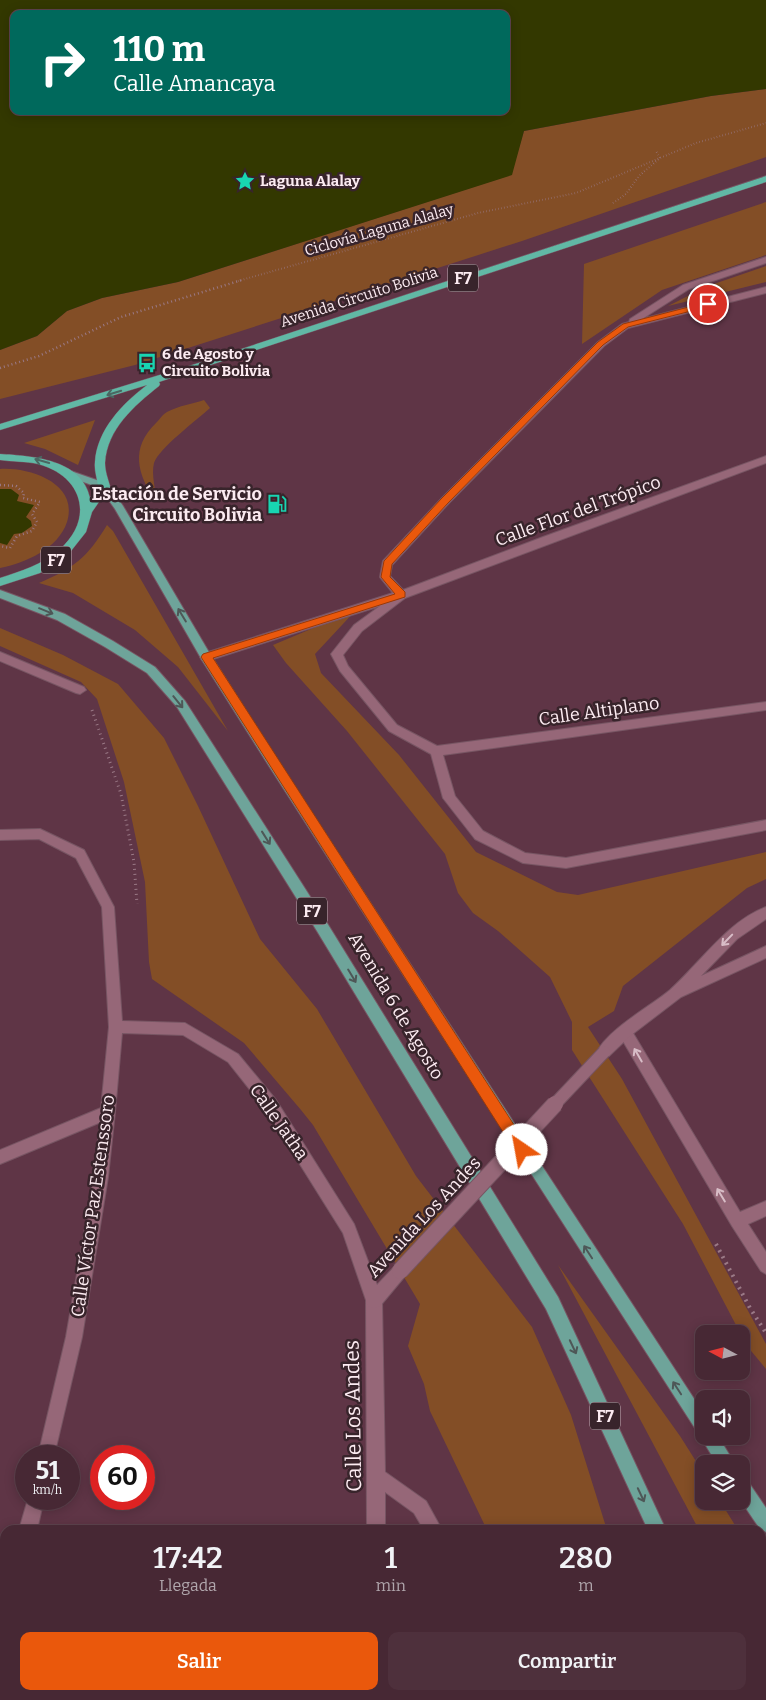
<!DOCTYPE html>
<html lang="es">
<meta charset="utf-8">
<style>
body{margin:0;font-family:Bitter,serif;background:#4e303c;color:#f1f3f6;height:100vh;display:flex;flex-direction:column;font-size:19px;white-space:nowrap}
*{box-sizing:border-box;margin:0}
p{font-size:16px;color:#b0a6ac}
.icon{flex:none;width:28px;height:28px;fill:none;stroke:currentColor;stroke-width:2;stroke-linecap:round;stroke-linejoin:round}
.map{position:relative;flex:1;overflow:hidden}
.drawer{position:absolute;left:0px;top:1525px;width:766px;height:175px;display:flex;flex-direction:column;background:#472834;border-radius:15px 15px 0 0;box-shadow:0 2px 12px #0003,0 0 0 1px #5f444f}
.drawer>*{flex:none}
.banner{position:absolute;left:10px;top:10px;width:500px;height:105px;border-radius:10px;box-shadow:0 2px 12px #0003,0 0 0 1px #5f444f;background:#00695c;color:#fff;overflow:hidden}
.needle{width:32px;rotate:277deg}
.buttons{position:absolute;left:695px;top:1325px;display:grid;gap:10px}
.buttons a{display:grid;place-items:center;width:55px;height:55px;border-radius:10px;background:#472834;box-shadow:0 2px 12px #0003,0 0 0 1px #5f444f;font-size:25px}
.speed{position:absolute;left:15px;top:1445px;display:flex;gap:10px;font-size:25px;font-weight:700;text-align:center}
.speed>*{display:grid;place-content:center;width:65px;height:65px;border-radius:50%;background:#472834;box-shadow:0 2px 12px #0003,0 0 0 1px #5f444f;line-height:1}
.speed small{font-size:12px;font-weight:400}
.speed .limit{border:8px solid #d22;background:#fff;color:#111}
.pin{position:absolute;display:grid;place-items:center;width:42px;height:42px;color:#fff;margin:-21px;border:2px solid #fff;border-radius:50%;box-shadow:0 1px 5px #0007}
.me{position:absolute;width:55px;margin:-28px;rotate:327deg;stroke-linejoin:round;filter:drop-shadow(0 0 4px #0008)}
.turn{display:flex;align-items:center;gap:18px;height:105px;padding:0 20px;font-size:22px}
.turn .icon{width:65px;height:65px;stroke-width:2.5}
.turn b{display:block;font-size:35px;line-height:42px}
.eta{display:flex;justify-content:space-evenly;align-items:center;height:85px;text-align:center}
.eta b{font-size:30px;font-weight:600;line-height:35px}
.primary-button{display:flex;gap:10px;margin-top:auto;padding:10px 20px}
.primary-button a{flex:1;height:58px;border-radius:10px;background:#ea580c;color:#fff;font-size:20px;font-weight:600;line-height:58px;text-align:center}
.primary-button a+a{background:#4e303c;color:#f1f3f6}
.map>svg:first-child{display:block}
</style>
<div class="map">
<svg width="766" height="1700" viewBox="0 0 766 1700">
<rect width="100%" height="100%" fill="#5f3546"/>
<g fill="#834e26">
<polygon points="766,89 766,157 522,241 135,365 0,399 0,350 37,336 67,311 102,298 178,282 511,175 524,131 711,96"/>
<polygon points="766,202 766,255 662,290 582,344 584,264"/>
<polygon points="766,266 766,282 668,306 708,286"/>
<path d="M 204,400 L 210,408 C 198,419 158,449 154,463 C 151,475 156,489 156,502 C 137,474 130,448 156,423 C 160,419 163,414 167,412 C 178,406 192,404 204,400 Z"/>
<polygon points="95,420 78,465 45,449 24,443"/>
<path d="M 0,469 C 29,467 79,483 67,522 C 58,549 25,563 0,568 Z"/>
<path d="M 107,525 L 113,531 L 228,731 L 178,667 L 135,630 L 73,593 L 39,583 C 74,568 87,558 107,525 Z"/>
<polygon points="356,610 315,654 321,673 399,755 476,852 557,892 578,895 766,852 766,879 747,888 623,986 614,1011 588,1027 622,1079 766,1344 766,1369 747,1346 683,1224 572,1050 572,1022 550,977 498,931 473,913 458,893 445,854 347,731 286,663 273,645"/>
<polygon points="0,628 63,655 118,684 164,738 198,806 260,939 317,1009 416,1176 532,1327 571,1415 607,1530 487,1530 430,1411 424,1384 408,1346 420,1304 313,1125 301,1110 244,1043 152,979 149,962 145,882 124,782 97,699 81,682 0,646"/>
<polygon points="558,1265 680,1436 704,1474 704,1501 720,1501 738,1530 699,1530"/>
<polygon points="761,1567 766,1575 766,1663 761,1654"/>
<polygon points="565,1695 658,1695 660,1700 568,1700"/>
</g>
<g fill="#333800" fill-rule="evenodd">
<path d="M 0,0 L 766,0 L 766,89 L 711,96 L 524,131 L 512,175 L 178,282 L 102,298 L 67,311 L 37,336 L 0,350 ZM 14,14 L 506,14 L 506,111 L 14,111 Z"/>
<polygon points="0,489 11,489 19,495 17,501 34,505 26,517 31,521 32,526 22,533 14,534 7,545 0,543"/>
</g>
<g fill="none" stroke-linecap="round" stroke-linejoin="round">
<defs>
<polygon id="service" points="0,652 84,687 86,690 80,694 76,693 0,661"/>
<g id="minor">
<polygon points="766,257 766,263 689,289 642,319 766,287 766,293 628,328 604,346 449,503 392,565 390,576 403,590 543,537 766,456 766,463 405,598 362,631 343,655 348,666 397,725 437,746 766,702 766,710 443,755 455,796 483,831 525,853 566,858 766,820 766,830 566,868 523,863 475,839 443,798 431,754 389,731 340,671 331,654 354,625 380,606 210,660 202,660 200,657 202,654 393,593 380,577 383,561 441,499 598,342 622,324 629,322 630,319 683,285"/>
<polygon points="625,1026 630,1028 740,1212 766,1201 766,1216 748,1224 766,1252 766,1274 761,1271 732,1226 620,1036 618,1032 620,1028"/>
<polygon points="108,1105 113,1107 115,1112 108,1177 82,1337 54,1456 38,1456 66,1337 94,1177 101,1112 103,1107"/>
<polygon points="374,1292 380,1294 382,1300 385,1472 426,1501 442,1530 424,1530 414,1513 385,1492 385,1530 367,1530 366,1300 368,1294"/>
<polygon points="28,1499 44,1499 37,1530 19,1530"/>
<polygon points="5,1620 5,1657 0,1659 0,1622"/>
<polygon points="360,1695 378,1695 377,1700 359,1700"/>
<polygon points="509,1695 528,1695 530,1700 511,1700"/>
<polygon points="713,1695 731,1695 732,1700 714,1700"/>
</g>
<g id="tertiary">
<polygon points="40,829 84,850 114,907 122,1021 185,1023 238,1054 276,1100 354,1224 377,1285 395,1266 400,1263 405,1266 408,1271 405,1276 380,1306 374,1308 368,1306 343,1233 266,1110 228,1062 183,1035 122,1033 115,1112 113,1117 0,1164 0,1150 101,1108 109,1027 102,907 76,858 39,839 0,840 0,830"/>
<path d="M 766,907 L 766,919 L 737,939 L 701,976 L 766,946 L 766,958 L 681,997 L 630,1036 L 609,1056 L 604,1058 L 599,1056 L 597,1052 C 607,1030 651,1006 670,990 C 699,964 729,920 766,907 Z"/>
</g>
<g id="primary">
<polygon points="68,470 108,484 123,506 210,654 279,763 704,1414 704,1436 718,1436 735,1464 717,1464 700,1436 271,769 202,660 115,509 100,488 64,475 64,471"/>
<polygon points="0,590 65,614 113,641 155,667 185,701 327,923 558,1297 666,1530 648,1530 546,1309 317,931 177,707 147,673 105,647 57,620 0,598"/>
<polygon points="741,1478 747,1480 766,1508 766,1532 760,1529 741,1501"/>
<polygon points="726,1695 745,1695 747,1700 728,1700"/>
</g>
<path id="trunk" d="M 766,176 L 766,182 L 159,382 L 160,384 L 159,386 C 134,406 107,429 105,463 C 105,471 108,479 110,486 L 92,512 L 86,532 L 67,556 L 40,573 L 0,586 L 0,578 C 21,571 42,565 59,550 C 95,519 83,476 38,464 C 26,461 12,462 0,460 L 0,454 C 32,456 82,459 90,498 L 98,486 C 97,478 94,470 95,462 C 97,430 122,404 147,385 L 0,430 L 0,424 L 205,361 Z"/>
</defs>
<use href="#service" stroke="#775563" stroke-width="2"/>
<use href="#minor" stroke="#775563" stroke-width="2"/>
<use href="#tertiary" stroke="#775563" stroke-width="2"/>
<use href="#primary" stroke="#775563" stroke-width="2"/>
<use href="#trunk" stroke="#775563" stroke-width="1"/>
<g stroke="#9a7986" stroke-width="2" stroke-dasharray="0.5 2.5" stroke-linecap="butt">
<polyline points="613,203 626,194 639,176 660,158 656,151"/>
<polyline points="238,281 478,213 576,193 696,143 766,123"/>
</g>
<g stroke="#9a7986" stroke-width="2.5" stroke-dasharray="1 3" stroke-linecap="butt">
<polyline points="0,368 39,356 121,317 242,280"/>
<polyline points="0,485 16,486 24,493 23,498 40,502 32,514 37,522 32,531 17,536 10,548 0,546"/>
</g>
<polyline stroke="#9a7986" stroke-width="3" stroke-dasharray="1 4" stroke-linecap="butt" points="92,710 121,794 134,862 137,904"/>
<polyline stroke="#9a7986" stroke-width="4" stroke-dasharray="2 5" stroke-linecap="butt" points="716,1244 750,1308 766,1333"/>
<use href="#service" fill="#966778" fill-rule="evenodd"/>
<use href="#minor" fill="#966778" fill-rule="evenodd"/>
<use href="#tertiary" fill="#966778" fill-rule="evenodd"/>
<use href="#primary" fill="#6ea49a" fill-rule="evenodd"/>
<use href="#trunk" fill="#61b8a5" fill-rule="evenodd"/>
<defs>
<polyline id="tertiary-bridge-far1" points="554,1105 604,1052"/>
<polyline id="tertiary-bridge" points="400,1271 555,1104"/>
</defs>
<use href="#tertiary-bridge-far1" stroke="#775563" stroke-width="14" stroke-linecap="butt"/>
<use href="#tertiary-bridge" stroke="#775563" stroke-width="18" stroke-linecap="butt"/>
<use href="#tertiary-bridge-far1" stroke="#966778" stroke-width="12"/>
<use href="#tertiary-bridge" stroke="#966778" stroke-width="16"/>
</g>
<defs><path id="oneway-shaft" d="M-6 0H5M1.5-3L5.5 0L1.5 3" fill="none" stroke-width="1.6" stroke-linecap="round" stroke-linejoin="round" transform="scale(1.25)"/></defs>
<g stroke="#4a6762">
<use href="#oneway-shaft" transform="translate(114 393) rotate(163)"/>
<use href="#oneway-shaft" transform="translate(42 461) rotate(-164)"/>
</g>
<g stroke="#4e5757">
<use href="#oneway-shaft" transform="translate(46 611) rotate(22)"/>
<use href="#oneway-shaft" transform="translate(182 615) rotate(-121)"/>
<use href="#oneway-shaft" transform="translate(178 702) rotate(51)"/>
<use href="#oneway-shaft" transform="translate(266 838) rotate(58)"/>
<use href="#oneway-shaft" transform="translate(352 976) rotate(59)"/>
<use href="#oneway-shaft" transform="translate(588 1252) rotate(-123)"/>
<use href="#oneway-shaft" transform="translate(573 1347) rotate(65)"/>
<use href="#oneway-shaft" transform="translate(677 1388) rotate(-123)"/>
<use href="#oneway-shaft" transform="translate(641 1495) rotate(65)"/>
</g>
<g stroke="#d8bdc7">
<use href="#oneway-shaft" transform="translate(727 940) rotate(134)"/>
<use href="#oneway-shaft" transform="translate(638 1055) rotate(-120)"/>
<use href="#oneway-shaft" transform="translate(721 1195) rotate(-121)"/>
</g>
<polygon fill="#ea580c" stroke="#983908" points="708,302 712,304 711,306 628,327 603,345 448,503 392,564 390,577 405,592 405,597 213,658 527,1145 529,1150 527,1154 522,1156 517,1154 201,657 203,654 395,594 381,577 384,561 441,499 598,342 623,324"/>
<defs>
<symbol id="sight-bare" viewBox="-9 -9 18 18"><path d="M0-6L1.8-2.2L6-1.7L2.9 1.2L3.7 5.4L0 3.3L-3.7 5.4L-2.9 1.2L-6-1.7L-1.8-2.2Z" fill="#18d5b2" stroke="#38242b" stroke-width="2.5" paint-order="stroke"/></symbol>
<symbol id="bus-bare" viewBox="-9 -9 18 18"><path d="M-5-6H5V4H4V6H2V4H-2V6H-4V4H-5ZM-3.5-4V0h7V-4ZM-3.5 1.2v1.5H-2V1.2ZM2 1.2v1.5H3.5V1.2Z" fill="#18d5b2" stroke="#38242b" stroke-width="2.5" paint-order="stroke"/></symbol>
<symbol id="fuel-bare" viewBox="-9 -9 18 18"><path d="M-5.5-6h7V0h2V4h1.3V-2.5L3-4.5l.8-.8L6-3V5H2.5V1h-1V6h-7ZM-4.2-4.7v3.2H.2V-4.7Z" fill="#18d5b2" stroke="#38242b" stroke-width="2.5" paint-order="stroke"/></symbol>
</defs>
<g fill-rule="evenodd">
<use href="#sight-bare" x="231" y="167" width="28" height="28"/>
<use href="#bus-bare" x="133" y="349" width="28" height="28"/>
<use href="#fuel-bare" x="263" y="490" width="28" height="28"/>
</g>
<g text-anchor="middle" stroke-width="5" stroke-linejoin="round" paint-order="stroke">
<g font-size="15" font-weight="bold" fill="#fcebf1" stroke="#38242b" text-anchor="start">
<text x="260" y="186">Laguna Alalay</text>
<text x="162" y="359">6 de Agosto y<tspan x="162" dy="17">Circuito Bolivia</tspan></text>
</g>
<g font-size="15" fill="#fcebf1" stroke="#38242b">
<text transform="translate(379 230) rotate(-16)" y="5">Ciclovía Laguna Alalay</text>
<text transform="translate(359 297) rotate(-18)" y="5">Avenida Circuito Bolivia</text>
</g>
<g fill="#38242b" stroke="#c1afb6" stroke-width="1">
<rect x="448" y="264.5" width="30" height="27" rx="4"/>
<rect x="41" y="546.5" width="30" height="27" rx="4"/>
<rect x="297" y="897.5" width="30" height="27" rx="4"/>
<rect x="590" y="1402.5" width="30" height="27" rx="4"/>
</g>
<g font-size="16" font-weight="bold" fill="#fcebf1">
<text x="463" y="284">F7</text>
<text x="56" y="566">F7</text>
<text x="312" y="917">F7</text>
<text x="605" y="1422">F7</text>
</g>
<g font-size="18" font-weight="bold" fill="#fcebf1" stroke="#38242b" text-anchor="end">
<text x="262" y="500">Estación de Servicio<tspan x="262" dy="21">Circuito Bolivia</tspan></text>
</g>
<g font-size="18" fill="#fcebf1" stroke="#38242b">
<text transform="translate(578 511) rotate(-20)" y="6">Calle Flor del Trópico</text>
<text transform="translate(599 711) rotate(-8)" y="6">Calle Altiplano</text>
<text transform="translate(396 1006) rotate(59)" y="6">Avenida 6 de Agosto</text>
<text transform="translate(279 1122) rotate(55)" y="6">Calle Jatha</text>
<text transform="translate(93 1206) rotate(-82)" y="6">Calle Víctor Paz Estenssoro</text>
<text transform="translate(424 1217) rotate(-47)" y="6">Avenida Los Andes</text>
</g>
<g font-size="21" fill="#fcebf1" stroke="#38242b">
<text transform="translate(353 1416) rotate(-91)" y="7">Calle Los Andes</text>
</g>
</g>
</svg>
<div class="buttons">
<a><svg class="needle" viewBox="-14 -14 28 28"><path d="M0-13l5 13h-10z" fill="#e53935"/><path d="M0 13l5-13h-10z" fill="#b0a6ac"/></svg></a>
<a><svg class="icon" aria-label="sound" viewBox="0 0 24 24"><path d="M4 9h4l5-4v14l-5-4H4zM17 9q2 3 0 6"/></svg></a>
<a><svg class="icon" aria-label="layers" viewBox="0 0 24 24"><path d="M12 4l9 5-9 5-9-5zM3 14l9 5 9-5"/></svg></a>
</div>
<div class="speed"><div>51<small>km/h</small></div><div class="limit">60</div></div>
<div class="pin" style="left:708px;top:304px;background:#d93025"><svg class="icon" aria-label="arrive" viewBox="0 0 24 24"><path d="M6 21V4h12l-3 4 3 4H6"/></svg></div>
<svg class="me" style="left:522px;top:1150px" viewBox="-20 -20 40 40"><circle r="19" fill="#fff"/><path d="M0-13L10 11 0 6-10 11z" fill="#ea580c"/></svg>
<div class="banner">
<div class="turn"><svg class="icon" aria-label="right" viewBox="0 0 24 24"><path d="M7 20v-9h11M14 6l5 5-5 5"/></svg><div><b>110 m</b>Calle Amancaya</div></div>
</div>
<section class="drawer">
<div class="eta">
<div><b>17:42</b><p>Llegada</p></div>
<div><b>1</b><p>min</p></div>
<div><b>280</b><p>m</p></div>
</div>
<div class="primary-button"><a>Salir</a><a>Compartir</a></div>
</section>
</div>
